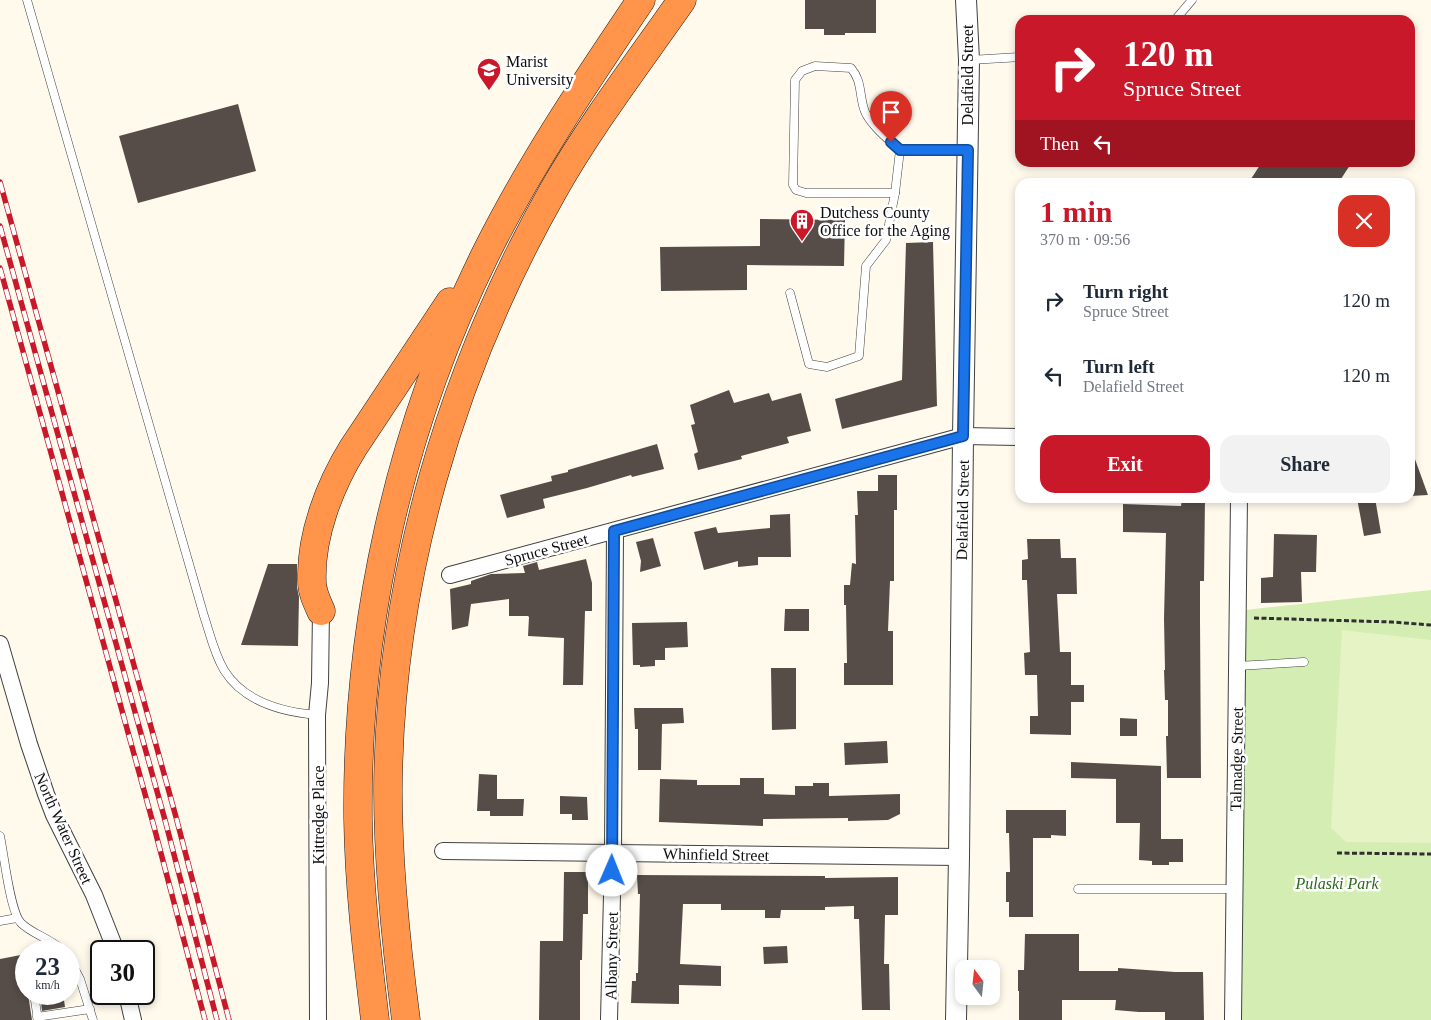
<!DOCTYPE html>
<meta charset="utf-8">
<style>
body{margin:0;font-family:Georgia,serif;background:#f2f2f3;color:#1f2937;height:100vh;display:flex;flex-direction:column;font-size:19px;white-space:nowrap}
*{box-sizing:border-box;margin:0}
p{font-size:16px;color:#747a83}
.icon{flex:none;width:28px;height:28px;fill:none;stroke:currentColor;stroke-width:2;stroke-linecap:round;stroke-linejoin:round}
.map{position:relative;flex:1;overflow:hidden}
.sheet{position:absolute;left:1015px;top:178px;width:400px;height:325px;display:flex;flex-direction:column;background:#fff;border-radius:15px;box-shadow:0 2px 8px #0003}
.sheet>*{flex:none}
.guide{position:absolute;left:1015px;top:15px;width:400px;height:152px;border-radius:15px;box-shadow:0 2px 8px #0003;background:#c91829;color:#fff;overflow:hidden}
.needle{width:32px;rotate:345deg}
.buttons{position:absolute;left:955px;top:960px;display:grid;gap:10px}
.buttons a{display:grid;place-items:center;width:45px;height:45px;border-radius:10px;background:#fff;box-shadow:0 2px 8px #0003;font-size:25px}
.speed{position:absolute;left:15px;top:940px;display:flex;gap:10px;font-size:25px;font-weight:700;text-align:center}
.speed>*{display:grid;place-content:center;width:65px;height:65px;border-radius:50%;background:#fff;box-shadow:0 2px 8px #0003;line-height:1}
.speed small{font-size:12px;font-weight:400}
.speed .limit{border:2px solid #111;border-radius:8px;background:#fff;color:#111}
.pin{position:absolute;display:grid;place-items:center;width:42px;height:42px;color:#fff;margin:-51px -21px;border-radius:50% 50% 50% 0;rotate:-45deg;box-shadow:0 0 5px #0007}
.pin .icon{rotate:45deg}
.me{position:absolute;width:55px;margin:-28px;rotate:1deg;stroke-linejoin:round;filter:drop-shadow(0 0 4px #0008)}
.turn{display:flex;align-items:center;gap:18px;height:105px;padding:0 25px;font-size:22px}
.turn .icon{width:65px;height:65px;stroke-width:2.5}
.turn b{display:block;font-size:35px;line-height:42px}
.then{display:flex;align-items:center;height:48px;padding:0 25px;background:#0003;gap:10px;font-size:19px}
.round{display:grid;place-items:center;flex:none;width:52px;height:52px;border-radius:15px;background:#f2f2f3}
.head{display:flex;align-items:center;justify-content:space-between;height:85px;padding:0 25px}
h1{font-size:30px;font-weight:700;line-height:38px;color:#c91829}
.action{display:flex;gap:10px;margin-top:auto;padding:10px 25px}
.action a{flex:1;height:58px;border-radius:15px;background:#c91829;color:#fff;font-size:20px;font-weight:700;line-height:58px;text-align:center}
.action a+a{background:#f2f2f3;color:#1f2937}
ul{padding:0;list-style:none}
li{display:flex;align-items:center;gap:15px;height:75px;padding:0 25px}
li div{flex:1}
li b{display:block;font-size:19px}
li em{font-style:normal}
.map>svg:first-child{display:block}
</style>
<div class="map">
<svg width="1431" height="1020" viewBox="0 0 1431 1020">
<rect width="100%" height="100%" fill="#fffaec"/>
<polygon fill="#d4edb2" points="1431,590 1431,1020 1242,1020 1245,610"/>
<polygon fill="#e6f3c5" points="1342,630 1431,640 1431,843 1346,842 1331,828"/>
<g fill="#564d48">
<polygon points="805,0 876,0 876,33 845,33 845,35 824,35 824,29 805,29"/>
<polygon points="238,104 256,171 138,203 119,136"/>
<polygon points="1262,162 1352,162 1339,182 1249,182"/>
<polygon points="760,219 845,220 844,266 747,265 747,290 661,291 660,247 760,246"/>
<polygon points="933,242 937,406 842,429 835,399 902,380 906,243"/>
<polygon points="729,390 734,403 769,393 772,401 801,393 811,431 787,437 789,443 741,456 742,459 698,470 694,454 698,452 691,425 695,424 690,405"/>
<polygon points="657,444 664,469 632,477 631,475 587,488 543,499 545,508 507,518 500,495 552,481 551,476 568,472 568,470"/>
<polygon points="1412,451 1428,495 1410,496 1410,452"/>
<polygon points="878,475 897,475 897,510 894,510 894,581 890,581 888,631 893,631 893,685 844,685 844,663 847,663 846,605 844,605 844,585 850,585 852,563 856,564 855,515 858,515 857,491 878,491"/>
<polygon points="1182,498 1205,498 1204,581 1200,581 1200,620 1201,778 1167,778 1166,736 1168,736 1168,700 1165,700 1164,670 1165,670 1164,619 1166,533 1123,532 1123,504 1181,506"/>
<polygon points="1357,498 1375,498 1381,533 1364,536"/>
<polygon points="790,514 791,557 758,557 758,565 738,567 738,561 704,570 694,532 716,527 718,533 770,528 770,515"/>
<polygon points="1274,534 1317,535 1316,572 1301,572 1302,602 1261,603 1261,578 1273,577"/>
<polygon points="653,538 661,566 640,572 641,561 636,542"/>
<polygon points="1027,539 1060,539 1061,558 1076,558 1077,594 1057,594 1060,652 1071,652 1071,685 1084,685 1084,702 1071,702 1071,735 1030,734 1030,716 1038,716 1037,675 1025,675 1024,653 1030,652 1027,580 1022,580 1022,560 1028,559"/>
<polygon points="586,559 592,583 592,611 585,611 583,685 563,685 564,638 528,636 529,617 528,616 509,616 509,599 471,604 468,626 452,630 450,589 471,584 471,581 491,574 525,573 523,566 537,562 539,570"/>
<polygon points="268,564 297,564 297,587 299,597 298,646 241,645"/>
<polygon points="785,609 809,609 809,631 784,631"/>
<polygon points="687,622 688,647 665,648 665,660 655,660 655,666 640,667 640,665 633,665 632,623"/>
<polygon points="771,668 796,668 796,729 772,730"/>
<polygon points="634,708 683,708 684,723 662,724 661,770 638,770 638,729 635,729"/>
<polygon points="1120,718 1137,719 1137,736 1120,736"/>
<polygon points="887,741 888,763 845,765 844,743"/>
<polygon points="1071,762 1161,766 1161,839 1183,839 1183,862 1169,862 1169,865 1152,865 1152,861 1139,860 1140,823 1116,823 1116,779 1071,778"/>
<polygon points="479,774 497,775 497,799 524,799 523,816 490,816 490,811 477,811"/>
<polygon points="740,778 764,778 764,794 795,795 795,786 813,786 813,783 829,783 829,796 900,794 900,814 888,820 848,821 848,818 763,819 763,826 659,822 660,779 697,780 697,785 740,785"/>
<polygon points="560,796 587,797 588,820 572,820 572,814 560,814"/>
<polygon points="1006,810 1066,810 1066,836 1051,835 1051,838 1033,838 1033,917 1009,917 1009,902 1006,902 1006,872 1010,872 1009,833 1006,833"/>
<polygon points="564,872 588,872 588,914 583,914 582,960 580,960 580,1020 539,1020 540,941 563,941"/>
<polygon points="637,875 825,876 825,878 898,877 898,915 885,915 884,964 889,964 890,1010 862,1010 859,919 854,919 854,906 825,907 825,910 781,910 780,918 765,918 765,910 721,910 721,904 683,904 680,964 721,966 721,986 679,985 679,1004 631,1003 632,981 636,981 636,973 638,973 640,894 638,894"/>
<polygon points="1025,934 1079,934 1079,971 1118,971 1118,968 1175,972 1203,972 1204,1020 1165,1020 1165,1012 1139,1012 1115,1010 1116,1000 1062,1000 1062,1020 1019,1020 1019,991 1018,991 1018,970 1024,970"/>
<polygon points="787,946 788,963 764,964 763,947"/>
<polygon points="26,954 26,994 28,994 32,1020 0,1020 0,959"/>
<polygon points="40,994 63,994 65,1007 42,1011"/>
</g>
<g fill="none" stroke-linecap="round" stroke-linejoin="round">
<defs>
<g id="service">
<path d="M 27,0 L 204,616 C 210,634 214,653 224,670 C 243,701 282,712 317,715"/>
<polyline points="1175,20 1192,0"/>
<polyline points="970,60 1020,57"/>
<path d="M 900,150 C 889,140 868,123 864,109 C 859,93 862,81 851,68 L 815,66 L 802,71 L 795,80 L 793,185 L 796,190 L 806,193 L 895,193 L 900,150 L 967,150"/>
<polyline points="790,293 809,364 827,367 859,356 866,266 886,240 895,193"/>
<polyline points="1237,666 1304,662"/>
<path d="M 0,836 C 4,854 10,912 21,923 C 33,935 51,938 63,951"/>
<polyline points="1078,889 1235,889"/>
<polyline points="0,921 17,918"/>
<polyline points="69,958 80,979 93,1020"/>
<polyline points="34,994 38,1020"/>
<polyline points="37,1017 90,1009"/>
</g>
<g id="minor">
<polyline points="450,575 963,436 1020,437"/>
<polyline points="0,644 29,744 46,794 54,815 94,895 116,951"/>
<polyline points="443,851 959,857"/>
<polyline points="127,994 133,1020"/>
<polyline points="318,1020 317,715 320,683 321,611"/>
<polyline points="609,1020 613,853 615,531"/>
<polyline points="1233,1020 1239,498"/>
</g>
<polyline id="tertiary" points="956,1020 959,857 963,436 969,60 966,0"/>
<g id="motorway">
<path d="M 321,611 C 317,602 312,592 312,582 C 310,536 330,485 353,448 L 450,302"/>
<path d="M 375,1020 C 367,953 359,887 358,819 C 356,625 399,429 485,255 C 529,166 585,83 641,0"/>
<path d="M 406,1020 C 396,944 388,868 388,791 C 389,581 450,373 553,191 C 591,124 638,63 682,0"/>
</g>
</defs>
<use href="#service" stroke="#404040" stroke-width="9"/>
<use href="#minor" stroke="#404040" stroke-width="18"/>
<use href="#tertiary" stroke="#404040" stroke-width="22"/>
<use href="#motorway" stroke="#1e1e1e" stroke-width="29"/>
<g stroke="#2f2f2f" stroke-width="3" stroke-dasharray="5 2.5" stroke-linecap="butt">
<polyline points="1254,618 1392,622 1431,625"/>
<polyline points="1337,853 1431,854"/>
</g>
<use href="#service" stroke="#fff" stroke-width="8"/>
<use href="#minor" stroke="#fff" stroke-width="16"/>
<use href="#tertiary" stroke="#fff" stroke-width="20"/>
<use href="#motorway" stroke="#ff944a" stroke-width="28"/>
<defs>
<g id="rail">
<polyline points="0,182 176,817 229,1020"/>
<polyline points="0,226 165,820 217,1020"/>
<polyline points="0,268 153,823 205,1020"/>
</g>
</defs>
<use href="#rail" stroke="#c91829" stroke-width="5.5"/>
<use href="#rail" stroke="#fff" stroke-width="4" stroke-dasharray="11" stroke-linecap="butt"/>
</g>
<g fill="none" stroke-linecap="round" stroke-linejoin="round">
<defs>
<polyline id="route" points="612,871 614,531 963,436 968,150 900,150 891,142"/>
</defs>
<use href="#route" stroke="#114b97" stroke-width="12"/>
<use href="#route" stroke="#1a73e8" stroke-width="9"/>
</g>
<defs>
<symbol id="university-pin" viewBox="-11 -11 22 30"><path d="M0 17L-7.5 6A9.5 9.5 0 1 1 7.5 6Z" fill="#c91829" stroke="#fff"/><path d="M0-5L7-2L0 1L-7-2ZM-4 1L0 2.5L4 1V4Q0 6-4 4Z" fill="#fff"/></symbol>
<symbol id="building-pin" viewBox="-11 -11 22 30"><path d="M0 17L-7.5 6A9.5 9.5 0 1 1 7.5 6Z" fill="#c91829" stroke="#fff"/><path d="M-4-6H4V6H1V3H-1V6H-4ZM-2.5-4.3h1.7v1.8h-1.7ZM.8-4.3h1.7v1.8H.8ZM-2.5-1h1.7V.8h-1.7ZM.8-1h1.7V.8H.8Z" fill="#fff"/></symbol>
</defs>
<g fill-rule="evenodd">
<use href="#university-pin" x="475" y="56" width="28" height="38"/>
<use href="#building-pin" x="788" y="207" width="28" height="38"/>
</g>
<g text-anchor="middle" stroke-width="5" stroke-linejoin="round" paint-order="stroke">
<g font-size="16" fill="#0d0d0d" stroke="#fff" text-anchor="start">
<text x="506" y="67">Marist<tspan x="506" dy="18">University</tspan></text>
<text x="820" y="218">Dutchess County<tspan x="820" dy="18">Office for the Aging</tspan></text>
</g>
<g font-size="16" fill="#0d0d0d" stroke="#fff">
<text transform="translate(967 75) rotate(-90)" y="6">Delafield Street</text>
<text transform="translate(962 510) rotate(-89)" y="6">Delafield Street</text>
<text transform="translate(546 549) rotate(-15)" y="6">Spruce Street</text>
<text transform="translate(1236 759) rotate(-89)" y="6">Talmadge Street</text>
<text transform="translate(318 815) rotate(-90)" y="6">Kittredge Place</text>
<text transform="translate(64 828) rotate(66)" y="6">North Water Street</text>
<text transform="translate(716 854) rotate(1)" y="6">Whinfield Street</text>
<text transform="translate(611 956) rotate(-89)" y="6">Albany Street</text>
</g>
<g font-size="16" font-style="italic" fill="#2c6a17" stroke="#fff">
<text x="1337" y="889">Pulaski Park</text>
</g>
</g>
</svg>
<div class="buttons">
<a><svg class="needle" viewBox="-14 -14 28 28"><path d="M0-13l5 13h-10z" fill="#e53935"/><path d="M0 13l5-13h-10z" fill="#747a83"/></svg></a>
</div>
<div class="speed"><div>23<small>km/h</small></div><div class="limit">30</div></div>
<div class="pin" style="left:891px;top:142px;background:#d93025"><svg class="icon" aria-label="arrive" viewBox="0 0 24 24"><path d="M6 21V4h12l-3 4 3 4H6"/></svg></div>
<svg class="me" style="left:612px;top:871px" viewBox="-20 -20 40 40"><circle r="19" fill="#fff"/><path d="M0-13L10 11 0 6-10 11z" fill="#1a73e8"/></svg>
<div class="guide">
<div class="turn"><svg class="icon" aria-label="right" viewBox="0 0 24 24"><path d="M7 20v-9h11M14 6l5 5-5 5"/></svg><div><b>120 m</b>Spruce Street</div></div>
<div class="then">Then<svg class="icon" aria-label="left" viewBox="0 0 24 24"><path d="M17 20v-9H6M10 6l-5 5 5 5"/></svg></div>
</div>
<section class="sheet">
<div class="head"><div><h1>1 min</h1><p>370 m · 09:56</p></div><a class="round" style="background:#d93025;color:#fff"><svg class="icon" aria-label="close" viewBox="0 0 24 24"><path d="M6 6l12 12M18 6L6 18"/></svg></a></div>
<ul>
<li><svg class="icon" aria-label="right" viewBox="0 0 24 24"><path d="M7 20v-9h11M14 6l5 5-5 5"/></svg><div><b>Turn right</b><p>Spruce Street</p></div><em>120 m</em></li>
<li><svg class="icon" aria-label="left" viewBox="0 0 24 24"><path d="M17 20v-9H6M10 6l-5 5 5 5"/></svg><div><b>Turn left</b><p>Delafield Street</p></div><em>120 m</em></li>
</ul>
<div class="action"><a>Exit</a><a>Share</a></div>
</section>
</div>
